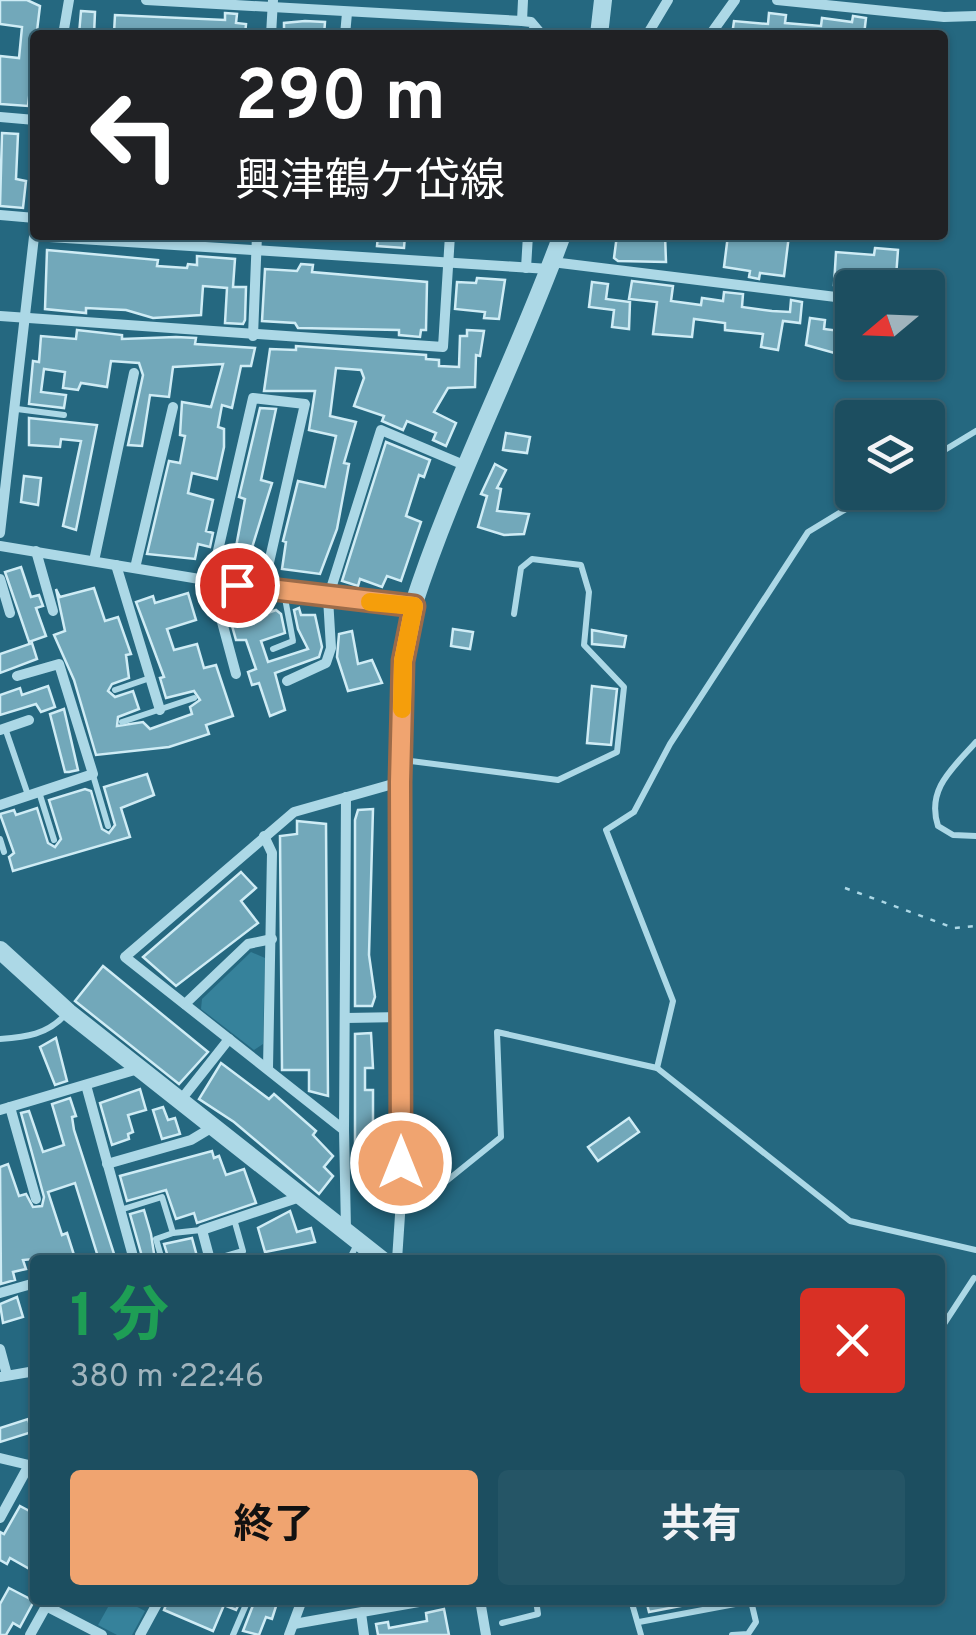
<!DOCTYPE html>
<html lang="ja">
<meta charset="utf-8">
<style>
body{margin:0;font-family:Overpass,"Noto Sans JP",sans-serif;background:#255566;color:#f1f3f6;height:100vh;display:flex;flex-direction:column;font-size:38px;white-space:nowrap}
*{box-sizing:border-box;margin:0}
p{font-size:32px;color:#a0b4bd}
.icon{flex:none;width:55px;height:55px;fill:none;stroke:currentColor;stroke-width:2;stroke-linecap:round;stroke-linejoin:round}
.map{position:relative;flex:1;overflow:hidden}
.sheet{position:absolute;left:30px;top:1255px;width:915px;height:350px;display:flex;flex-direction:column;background:#1c4e60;border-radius:10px;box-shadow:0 2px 8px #0004,0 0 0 2px #3a6575}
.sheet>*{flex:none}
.guide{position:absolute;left:30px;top:30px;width:918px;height:210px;border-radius:10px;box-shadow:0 2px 8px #0004,0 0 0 2px #3a6575;background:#202124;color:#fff;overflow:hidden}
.needle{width:65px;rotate:251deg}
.controls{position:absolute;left:835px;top:270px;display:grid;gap:20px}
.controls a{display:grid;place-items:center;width:110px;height:110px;border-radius:10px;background:#1c4e60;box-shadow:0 2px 8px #0004,0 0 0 2px #3a6575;font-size:50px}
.pin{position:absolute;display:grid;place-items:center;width:85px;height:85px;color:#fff;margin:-42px;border:5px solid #fff;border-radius:50%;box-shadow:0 2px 10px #0007}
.me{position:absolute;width:110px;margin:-55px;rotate:0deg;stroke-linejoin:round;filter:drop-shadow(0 0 8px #0008)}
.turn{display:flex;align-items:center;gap:35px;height:210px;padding:0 40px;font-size:45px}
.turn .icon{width:130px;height:130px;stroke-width:2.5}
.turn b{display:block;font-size:70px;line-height:85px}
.round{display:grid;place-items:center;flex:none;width:105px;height:105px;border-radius:10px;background:#255566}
.overview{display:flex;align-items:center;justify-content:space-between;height:170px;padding:0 40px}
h1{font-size:60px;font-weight:700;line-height:75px;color:#1e9e55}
.primary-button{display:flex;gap:20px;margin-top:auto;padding:20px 40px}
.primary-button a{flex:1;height:115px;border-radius:10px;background:#f0a470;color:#111;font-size:40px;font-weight:700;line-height:115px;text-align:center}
.primary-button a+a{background:#255566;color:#f1f3f6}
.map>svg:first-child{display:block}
</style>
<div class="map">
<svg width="976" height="1635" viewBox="0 0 976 1635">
<rect width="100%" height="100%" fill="#256880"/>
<g fill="#36829b">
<polygon points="251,952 265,958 263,1044 254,1050 201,1009 202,999"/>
<polygon points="112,1600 124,1600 145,1611 132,1635 117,1635 98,1625"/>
</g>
<g fill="#72a8ba" stroke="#cfecf5" stroke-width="2.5">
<polygon points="0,0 27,0 40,6 28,106 0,104 0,56 19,58 22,27 0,24"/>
<polygon points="81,11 95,12 94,35 79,34"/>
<polygon points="225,13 237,14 236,23 246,24 245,35 114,33 115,15 225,20"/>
<polygon points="769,13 786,15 785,23 821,26 822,18 852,22 853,16 866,18 864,35 732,35 734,21 768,24"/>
<polygon points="305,21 325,22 324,35 284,35 284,23"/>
<polygon points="2,133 18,134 16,179 26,181 23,208 0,206"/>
<polygon points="378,235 405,235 404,248 377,246"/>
<polygon points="617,235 665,235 666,262 618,261 614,258"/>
<polygon points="728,235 789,235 784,276 760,273 759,279 749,277 750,271 724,267"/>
<polygon points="875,248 898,250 896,277 873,278 872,288 834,285 836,252 874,255"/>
<polygon points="47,250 158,260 157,266 187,268 188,264 197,265 197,256 235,259 233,287 246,287 245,320 243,324 225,323 227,288 203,286 201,315 153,318 126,310 86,308 86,313 45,309"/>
<polygon points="301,264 313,265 312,272 427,282 426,330 421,330 420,337 399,335 399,330 298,328 295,323 262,321 265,269 297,271"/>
<polygon points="477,278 505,280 499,319 484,318 485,312 455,309 457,282 476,283"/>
<polygon points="632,281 673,286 671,301 701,305 702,298 723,301 724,292 743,294 742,307 772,311 790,312 791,300 802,302 800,323 783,321 778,350 761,347 763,334 725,330 725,323 694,319 692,337 653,334 657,302 629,299"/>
<polygon points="592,282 608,284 606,299 630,302 629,329 612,327 614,310 589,307"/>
<polygon points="810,318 825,320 824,329 848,332 845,356 806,345"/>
<polygon points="77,330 122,335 122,339 176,337 196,338 195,344 255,348 251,366 241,366 232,408 222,405 218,427 224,429 224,447 217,479 192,473 188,493 213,500 206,531 213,533 210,547 198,544 195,559 147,554 169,461 180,463 185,436 180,435 182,402 211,407 223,364 173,367 169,397 150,395 142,446 128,445 143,375 139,363 111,361 107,387 81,383 78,390 63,388 65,372 44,369 41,392 66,395 64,408 29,404 33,361 39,362 41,336 76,339"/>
<polygon points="467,330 484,331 480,356 476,355 475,387 448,388 434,412 456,423 446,446 433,440 436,433 407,421 403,430 382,421 384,416 354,406 364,378 361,370 336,368 330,416 356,422 344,463 349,464 337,529 320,574 282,569 286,542 283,541 298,481 325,487 336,436 309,430 315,391 264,391 270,349 296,350 296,346 426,355 426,359 439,360 439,366 459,367 460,336 467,336"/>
<polygon points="260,408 276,409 261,480 272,483 246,567 233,563 245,499 239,497"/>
<polygon points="29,418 97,425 76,530 63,526 81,441 61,439 60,447 29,445"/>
<polygon points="506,433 530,437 527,453 503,450"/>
<polygon points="386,442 430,460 424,477 419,475 406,516 421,522 401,581 387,576 382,587 360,579 358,586 342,581"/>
<polygon points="495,464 506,470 497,488 501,489 497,511 529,514 524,534 504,535 478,527 487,496 481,494"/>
<polygon points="24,476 41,478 38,505 21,502"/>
<polygon points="21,567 31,597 39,595 43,606 36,608 46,636 29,642 5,572"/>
<polygon points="94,588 105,621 118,617 131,654 126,655 129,678 112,684 108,691 115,697 133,691 139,709 118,717 117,726 143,722 150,729 192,714 190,707 200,700 194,691 166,698 160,678 164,677 136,602 153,596 155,603 188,593 196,620 167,629 174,650 197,644 204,668 216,665 233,716 206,725 209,734 169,747 96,755 74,680 54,635 65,631 56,589 60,597"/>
<polygon points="299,608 301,615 315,615 322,647 319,657 275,673 285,710 270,716 259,683 252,685 248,672 256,669 246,640 236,640 229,615 242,610 245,621 276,610 281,614 285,633 261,641 268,662 308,649 298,629 294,610"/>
<polygon points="453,629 473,632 470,649 451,646"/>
<polygon points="592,630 626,636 624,647 592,644"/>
<polygon points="352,631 358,664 372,660 382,683 348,691 337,657 339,634"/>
<polygon points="32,643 37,659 0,673 0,654"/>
<polygon points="48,686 55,707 41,712 36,704 0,715 0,695 20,688 22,695"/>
<polygon points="592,686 617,689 611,745 587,743"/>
<polygon points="64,709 78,770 69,772 65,772 50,714"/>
<polygon points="147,774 154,795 121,808 130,837 13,871 9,857 14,853 0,814 14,810 16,815 37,808 48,843 55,847 61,839 49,800 85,789 91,791 102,829 109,833 115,825 104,787"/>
<polygon points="373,809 369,955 375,997 372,1006 355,1006 355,820 358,810"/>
<polygon points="297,821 326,824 328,1096 309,1091 309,1070 282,1070 280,836 297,834"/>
<polygon points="241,872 256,888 241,901 258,923 176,986 143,957"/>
<polygon points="103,966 208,1052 179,1084 75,1001"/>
<polygon points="371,1033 373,1068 365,1068 365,1090 373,1090 373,1166 380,1166 380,1187 366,1188 365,1168 355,1168 355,1034"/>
<polygon points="56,1038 67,1081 55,1085 40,1047"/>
<polygon points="221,1063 269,1099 274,1094 316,1131 313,1135 333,1156 324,1167 333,1176 319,1194 234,1122 199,1099"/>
<polygon points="140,1089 146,1110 128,1115 133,1132 128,1134 129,1139 112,1145 100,1103"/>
<polygon points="70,1098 76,1116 72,1117 74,1130 116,1260 99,1260 75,1183 48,1192 62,1235 67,1233 74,1255 23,1260 26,1269 13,1272 15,1280 1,1284 0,1167 8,1164 19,1196 26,1194 33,1207 42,1206 44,1197 21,1113 29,1111 43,1152 64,1145 52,1104"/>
<polygon points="163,1107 168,1120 175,1118 180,1134 162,1139 153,1110"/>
<polygon points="629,1118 639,1132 598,1161 588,1147"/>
<polygon points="212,1151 214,1158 219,1156 226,1175 244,1169 256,1203 197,1223 194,1213 176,1219 166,1190 127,1201 120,1176"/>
<polygon points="144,1210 151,1234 155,1260 143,1260 130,1214"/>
<polygon points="290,1211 297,1232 311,1228 315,1242 265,1252 258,1228"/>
<polygon points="192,1238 198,1260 169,1260 164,1244"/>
<polygon points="17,1297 23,1317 3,1323 0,1304"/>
<polygon points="28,1419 32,1432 0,1442 0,1428"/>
<polygon points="20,1506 35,1514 35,1572 10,1558 7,1564 0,1560 0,1532 4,1534"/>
<polygon points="9,1588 34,1601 20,1627 13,1623 6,1635 0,1635 0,1604"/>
<polygon points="168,1600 241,1600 236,1610 224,1605 213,1631 164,1610"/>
<polygon points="255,1600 278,1600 272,1619 266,1617 259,1635 243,1631"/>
<polygon points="646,1600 686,1600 686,1605 649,1612"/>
<polygon points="444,1609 449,1635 378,1635 376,1624 388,1622 389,1628 427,1621 426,1613"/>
</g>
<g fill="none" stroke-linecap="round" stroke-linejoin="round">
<polyline stroke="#acd8e6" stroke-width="2.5" stroke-dasharray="5 8" stroke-linecap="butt" points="845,888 954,928 976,926"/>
<g stroke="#acd8e6" stroke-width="6">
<polyline points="17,409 64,415"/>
<polyline points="928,460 976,431"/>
<polyline points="273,649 293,641 284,593"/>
<polyline points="115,690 150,678"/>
<polyline points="122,722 194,698"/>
<polyline points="5,728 28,795"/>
<path d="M 976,742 C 953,768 926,789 938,826 L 953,835 L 976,836"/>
<polyline points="403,760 558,780 617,752 624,687 584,645 589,592 581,565 532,559 521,568 514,614"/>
<polyline points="93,775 108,826"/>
<polyline points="39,792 54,840"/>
<polyline points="0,839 4,852"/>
<path d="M 0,1039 C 26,1037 47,1035 66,1014"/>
<polyline points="657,1068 850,1221 976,1250"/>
<polyline points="402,1199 444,1183 501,1137 497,1032 657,1068 673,1001 606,830 634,812 670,744 808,532 874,492"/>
<polyline points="120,1210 162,1197 173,1233 156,1239 162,1260"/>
<polyline points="173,1233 201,1230"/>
<polyline points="212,1260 243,1251 234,1219"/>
<polyline points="349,1260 358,1242"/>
<polyline points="940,1330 974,1278"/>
<polyline points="631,1600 641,1635"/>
<polyline points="639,1622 751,1601 756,1622 748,1634 732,1635"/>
<polyline points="502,1623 538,1614 536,1600"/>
<polyline points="233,1635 248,1600"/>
</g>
<g stroke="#acd8e6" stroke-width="10">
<polyline points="146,0 522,21 531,22 542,35"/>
<polyline points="777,0 944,17 976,16"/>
<polyline points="522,21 523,0"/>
<polyline points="63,35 69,0"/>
<polyline points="271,35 273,0"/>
<polyline points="345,35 347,13"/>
<polyline points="647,35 668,0"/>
<polyline points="710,35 735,0"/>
<polyline points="0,117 35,120"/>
<polyline points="0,215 35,218"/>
<polyline points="34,236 549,269"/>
<polyline points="552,262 852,299"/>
<polyline points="526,268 528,235"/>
<polyline points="0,316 443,347 450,235"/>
<polyline points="253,336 257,235"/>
<polyline points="0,533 35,228"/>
<polyline points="0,546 284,593 413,606 403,661 401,1200 397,1260"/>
<polyline points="36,551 53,611"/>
<polyline points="94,561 134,373"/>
<polyline points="116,565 160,710"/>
<polyline points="135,568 173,407"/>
<polyline points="0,579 10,613"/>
<polyline points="236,674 211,581 253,398 305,404 263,589"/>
<polyline points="287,681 326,663 331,648 328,598 381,430 464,465"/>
<polyline points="0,730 29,720"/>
<polyline points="0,805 93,774 59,664 17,676"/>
<polyline points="264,836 272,853 268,1068"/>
<polyline points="185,1004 248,944 272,939"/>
<polyline points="346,1018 402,1017"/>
<polyline points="86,1085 134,1260"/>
<polyline points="180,1101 229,1039"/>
<polyline points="10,1107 36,1199"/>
<polyline points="0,1110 138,1069"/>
<polyline points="344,1130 346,797"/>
<polyline points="107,1164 191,1140 211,1128"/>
<polyline points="346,1230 344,1130 125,957 294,812 400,782"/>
<polyline points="210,1260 202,1230 300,1197"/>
<polyline points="0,1293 35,1283"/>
<polyline points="0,1349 7,1375"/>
<polyline points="0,1377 35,1371"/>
<polyline points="0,1458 33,1466"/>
<polyline points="0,1518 29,1465"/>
<polyline points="480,1600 486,1635"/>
<polyline points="46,1606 102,1635"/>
<polyline points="361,1613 364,1635"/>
<polyline points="294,1624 430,1600"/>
<polyline points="30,1635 49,1601"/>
<polyline points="140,1635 159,1600"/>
<polyline points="289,1635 302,1600"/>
</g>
<g stroke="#acd8e6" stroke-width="18">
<polyline points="599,35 603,0"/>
<path d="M 413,606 C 454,479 516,361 562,235"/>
<polyline points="0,950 68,1012 382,1260"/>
</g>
</g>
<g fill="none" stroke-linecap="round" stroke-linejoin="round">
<defs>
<polyline id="route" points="237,585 414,606 403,661 400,782 401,1163"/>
</defs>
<use href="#route" stroke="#9c6b49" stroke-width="25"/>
<use href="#route" stroke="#f0a470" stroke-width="18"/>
<polyline stroke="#f59e0b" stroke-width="18" points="370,602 414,606 403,661 402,709"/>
</g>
</svg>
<div class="controls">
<a><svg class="needle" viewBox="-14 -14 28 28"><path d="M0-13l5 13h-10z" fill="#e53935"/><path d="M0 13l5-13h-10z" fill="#a0b4bd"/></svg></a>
<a><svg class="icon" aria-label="layers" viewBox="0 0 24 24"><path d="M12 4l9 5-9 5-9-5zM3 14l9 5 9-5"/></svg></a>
</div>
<div class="pin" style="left:237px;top:585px;background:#d93025"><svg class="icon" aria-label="arrive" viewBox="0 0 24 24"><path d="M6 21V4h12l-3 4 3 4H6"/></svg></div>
<svg class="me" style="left:401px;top:1163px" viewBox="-20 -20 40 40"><circle r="17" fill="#f0a470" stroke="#fff" stroke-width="3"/><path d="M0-11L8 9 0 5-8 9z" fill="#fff"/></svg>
<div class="guide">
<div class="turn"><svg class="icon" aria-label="left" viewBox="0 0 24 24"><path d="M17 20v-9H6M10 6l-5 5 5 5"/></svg><div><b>290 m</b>興津鶴ケ岱線</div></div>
</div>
<section class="sheet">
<div class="overview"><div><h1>1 分</h1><p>380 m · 22:46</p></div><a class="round" style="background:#d93025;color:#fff"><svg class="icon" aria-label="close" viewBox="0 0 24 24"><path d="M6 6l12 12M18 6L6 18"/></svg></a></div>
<div class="primary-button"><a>終了</a><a>共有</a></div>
</section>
</div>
